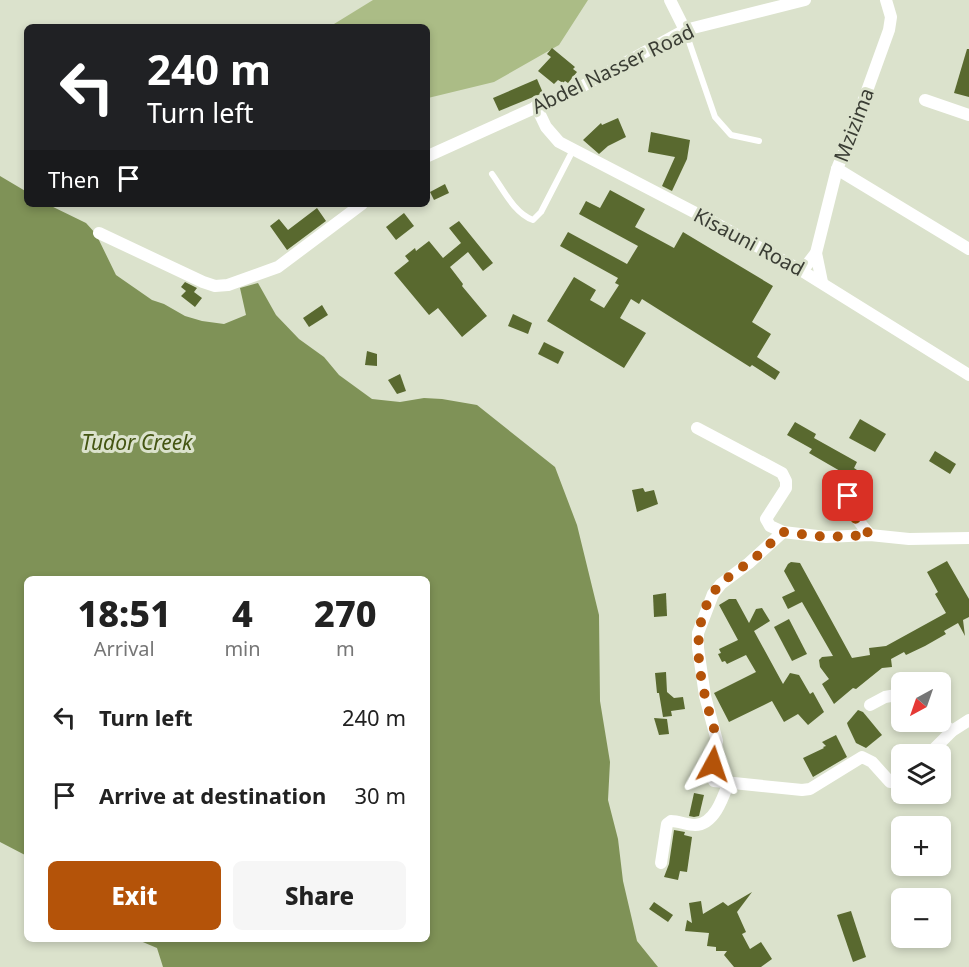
<!DOCTYPE html>
<meta charset="utf-8">
<style>
body{margin:0;font-family:"Noto Sans",sans-serif;background:#f6f6f6;color:#222;height:100vh;display:flex;flex-direction:column;font-size:22px;white-space:nowrap}
*{box-sizing:border-box;margin:0}
p{font-size:20px;color:#767676}
.icon{flex:none;width:33px;height:33px;fill:none;stroke:currentColor;stroke-width:2;stroke-linecap:round;stroke-linejoin:round}
.map{position:relative;flex:1;overflow:hidden}
.side{position:absolute;left:24px;top:576px;width:406px;height:366px;display:flex;flex-direction:column;background:#fff;border-radius:9px;box-shadow:0 3px 9px #0003}
.side>*{flex:none}
.hud{position:absolute;left:24px;top:24px;width:406px;height:183px;border-radius:9px;box-shadow:0 3px 9px #0003;background:#202124;color:#fff;overflow:hidden}
.needle{width:39px;rotate:220deg}
.tools{position:absolute;left:891px;top:672px;display:grid;gap:12px}
.tools a{display:grid;place-items:center;width:60px;height:60px;border-radius:9px;background:#fff;box-shadow:0 3px 9px #0003;font-size:30px}
.pin{position:absolute;display:grid;place-items:center;width:51px;height:51px;color:#fff;margin:-26px;border-radius:12px;box-shadow:0 3px 9px #0006}
.me{position:absolute;width:66px;margin:-33px;rotate:5deg;stroke-linejoin:round;filter:drop-shadow(0 0 4px #0008)}
.turn{display:flex;align-items:center;gap:21px;height:126px;padding:0 24px;font-size:27px}
.turn .icon{width:78px;height:78px;stroke-width:2.5}
.turn b{display:block;font-size:42px;line-height:51px}
.then{display:flex;align-items:center;height:57px;padding:0 24px;background:#0003;gap:12px;font-size:22px}
.eta{display:flex;justify-content:space-evenly;align-items:center;height:102px;text-align:center}
.eta b{font-size:36px;font-weight:800;line-height:42px}
.button{display:flex;gap:12px;margin-top:auto;padding:12px 24px}
.button a{flex:1;height:69px;border-radius:9px;background:#b45309;color:#fff;font-size:24px;font-weight:800;line-height:69px;text-align:center}
.button a+a{background:#f6f6f6;color:#222}
ul{padding:0;list-style:none}
li{display:flex;align-items:center;gap:18px;height:78px;padding:0 24px}
li div{flex:1}
li b{display:block;font-size:22px}
li em{font-style:normal}
.map>svg:first-child{display:block}
</style>
<div class="map">
<svg width="969" height="967" viewBox="0 0 969 967">
<rect width="100%" height="100%" fill="#dbe2cc"/>
<polygon fill="#abbc86" points="373,0 588,0 559,45 494,82 428,98 428,27 332,27 334,24"/>
<polygon fill="#7f9257" points="0,176 27,192 27,204 47,204 86,223 96,234 116,275 152,300 164,304 185,316 202,321 224,324 246,315 240,288 258,283 276,315 299,339 324,357 339,375 372,399 400,402 424,398 442,399 477,405 555,467 577,525 599,615 600,701 610,762 608,800 618,839 623,881 637,941 658,967 163,967 157,948 138,940 428,939 428,579 27,579 27,851 25,855 0,842"/>
<g fill="#59692f">
<polygon points="552,48 575,67 573,69 577,72 568,83 565,81 563,83 558,80 554,84 538,71 551,57 547,54"/>
<polygon points="967,49 969,49 969,97 954,93"/>
<polygon points="537,79 543,93 499,111 493,98"/>
<polygon points="618,118 626,137 608,146 599,154 583,140 601,123 602,125"/>
<polygon points="651,132 690,140 687,159 672,191 662,186 675,157 648,152"/>
<polygon points="445,184 449,193 434,200 430,192"/>
<polygon points="610,190 645,209 635,227 674,248 683,232 773,286 752,322 771,334 757,357 780,372 775,380 752,365 750,367 642,299 639,304 631,299 620,318 646,333 624,368 547,321 574,277 596,290 590,300 604,308 619,285 615,283 618,278 560,246 568,232 627,264 638,246 579,214 586,201 600,208"/>
<polygon points="317,208 326,221 287,250 270,226 279,219 288,230"/>
<polygon points="404,213 414,226 396,240 386,227"/>
<polygon points="459,221 493,263 483,271 468,252 450,267 463,284 462,286 487,316 462,337 438,308 429,315 394,273 409,261 405,256 415,248 416,251 429,241 443,258 461,243 449,228"/>
<polygon points="185,282 197,288 194,292 202,298 195,307 181,296 186,291 181,287"/>
<polygon points="322,305 328,315 309,327 303,318"/>
<polygon points="513,314 532,323 528,334 508,326"/>
<polygon points="544,342 564,352 558,364 538,354"/>
<polygon points="367,351 377,354 377,366 365,365"/>
<polygon points="400,374 406,391 397,394 388,380"/>
<polygon points="860,419 886,434 875,452 849,438"/>
<polygon points="795,422 816,434 814,438 857,462 854,468 857,470 851,471 847,475 809,453 812,449 787,435"/>
<polygon points="935,451 956,464 950,474 929,461"/>
<polygon points="643,488 645,492 654,490 658,504 637,512 632,490"/>
<polygon points="947,561 969,599 969,617 963,620 965,636 958,623 944,631 946,634 925,646 906,655 904,652 891,659 892,667 882,668 856,689 853,688 834,704 822,684 829,679 820,667 819,660 822,657 833,656 802,602 788,609 782,597 795,591 784,571 788,564 791,562 800,563 852,658 870,655 869,648 886,646 946,613 935,594 938,592 927,572"/>
<polygon points="666,593 667,616 654,617 653,595"/>
<polygon points="729,599 736,599 749,623 756,609 762,608 770,621 754,631 783,684 790,673 799,675 810,694 813,692 824,712 808,725 798,714 784,722 772,701 729,722 714,693 756,672 746,655 727,664 725,661 722,662 718,654 721,653 719,649 738,640 719,605"/>
<polygon points="789,619 807,654 792,661 774,627"/>
<polygon points="666,672 667,692 674,698 683,697 685,709 671,711 672,716 663,717 659,693 657,693 655,673"/>
<polygon points="858,710 863,712 882,735 866,748 856,743 848,726 847,723"/>
<polygon points="654,718 667,719 669,734 659,735"/>
<polygon points="836,735 847,757 813,777 803,758 824,748 823,747 826,746 822,742"/>
<polygon points="694,793 704,795 699,816 694,817 689,816"/>
<polygon points="674,830 685,832 684,835 692,837 687,872 680,871 678,880 664,877 669,864"/>
<polygon points="752,892 737,912 746,932 742,934 750,949 761,942 772,959 761,967 734,967 724,955 727,951 716,951 716,947 707,946 709,933 685,931 687,920 692,923 689,903 701,901 703,914 723,902 728,906"/>
<polygon points="654,902 673,915 668,922 649,909"/>
<polygon points="851,911 866,957 853,962 837,915"/>
</g>
<g fill="none" stroke-linecap="round" stroke-linejoin="round">
<g stroke="#fff" stroke-width="6">
<polyline points="685,30 715,117 731,135 759,141"/>
<path d="M 492,174 C 503,189 514,213 533,220 L 541,212 L 573,150"/>
</g>
<g stroke="#fff" stroke-width="12">
<polyline points="670,0 685,30"/>
<polyline points="925,100 969,115"/>
<polyline points="536,106 546,127 559,142 715,223 802,271 969,375"/>
<polyline points="428,156 581,87 685,30 805,0"/>
<polyline points="837,169 969,249"/>
<polyline points="99,233 203,282 215,286 228,285 278,267 362,204"/>
<polyline points="816,253 822,282"/>
<polyline points="802,271 816,253 837,169 855,124 889,30 891,17 886,0"/>
<polyline points="697,428 782,473 786,481 786,488 766,519 770,526 783,532 826,537 870,535 909,539 969,538"/>
<path d="M 855,478 C 840,500 855,518 870,535"/>
<polyline points="783,532 749,563 721,584 713,594 698,633 698,648 705,696 717,741 711,770 714,781 802,790 810,789 862,757 872,762 890,782 902,782"/>
<polyline points="870,705 885,697 902,694"/>
<polyline points="940,721 952,731"/>
<polyline points="929,754 952,731 969,720"/>
<path d="M 661,863 L 667,824 L 671,821 C 679,821 687,825 695,825 C 714,825 723,798 728,784"/>
</g>
</g>
<g fill="none" stroke-linecap="round" stroke-linejoin="round">
<path stroke="#b45309" stroke-width="10" stroke-dasharray="0 18" d="M 713,764 C 721,735 711,724 705,696 C 697,662 693,624 713,593 C 722,580 736,572 748,563 C 761,554 771,542 783,532 L 826,537 L 870,535 L 854,517 L 848,496"/>
</g>
<g text-anchor="middle" stroke-width="6" stroke-linejoin="round" paint-order="stroke">
<g font-size="20" fill="#3a3d34" stroke="#dbe2cc">
<text transform="translate(613 69) rotate(-26)" y="7">Abdel Nasser Road</text>
<text transform="translate(854 125) rotate(-69)" y="7">Mzizima</text>
<text transform="translate(749 242) rotate(28)" y="7">Kisauni Road</text>
</g>
<g font-size="21" font-style="italic" fill="#445512" stroke="#dbe2cc">
<text x="137" y="450">Tudor Creek</text>
</g>
</g>
</svg>
<div class="tools">
<a><svg class="needle" viewBox="-14 -14 28 28"><path d="M0-13l5 13h-10z" fill="#e53935"/><path d="M0 13l5-13h-10z" fill="#767676"/></svg></a>
<a><svg class="icon" aria-label="layers" viewBox="0 0 24 24"><path d="M12 4l9 5-9 5-9-5zM3 14l9 5 9-5"/></svg></a>
<a>+</a>
<a>−</a>
</div>
<div class="pin" style="left:848px;top:496px;background:#d93025"><svg class="icon" aria-label="arrive" viewBox="0 0 24 24"><path d="M6 21V4h12l-3 4 3 4H6"/></svg></div>
<svg class="me" style="left:713px;top:764px" viewBox="-20 -20 40 40"><path d="M0-17L14 15 0 8-14 15z" fill="#b45309" stroke="#fff" stroke-width="4"/></svg>
<div class="hud">
<div class="turn"><svg class="icon" aria-label="left" viewBox="0 0 24 24"><path d="M17 20v-9H6M10 6l-5 5 5 5"/></svg><div><b>240 m</b>Turn left</div></div>
<div class="then">Then<svg class="icon" aria-label="arrive" viewBox="0 0 24 24"><path d="M6 21V4h12l-3 4 3 4H6"/></svg></div>
</div>
<section class="side">
<div class="eta">
<div><b>18:51</b><p>Arrival</p></div>
<div><b>4</b><p>min</p></div>
<div><b>270</b><p>m</p></div>
</div>
<ul>
<li><svg class="icon" aria-label="left" viewBox="0 0 24 24"><path d="M17 20v-9H6M10 6l-5 5 5 5"/></svg><div><b>Turn left</b></div><em>240 m</em></li>
<li><svg class="icon" aria-label="arrive" viewBox="0 0 24 24"><path d="M6 21V4h12l-3 4 3 4H6"/></svg><div><b>Arrive at destination</b></div><em>30 m</em></li>
</ul>
<div class="button"><a>Exit</a><a>Share</a></div>
</section>
</div>
